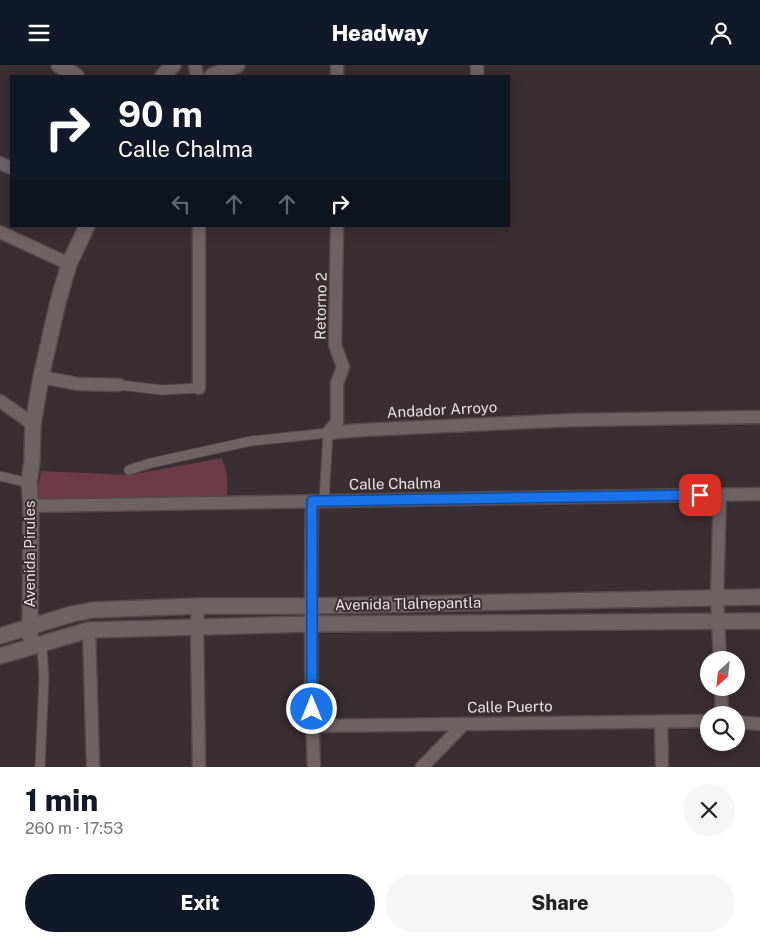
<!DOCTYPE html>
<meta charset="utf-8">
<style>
body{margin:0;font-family:"Public Sans",sans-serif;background:#f6f6f6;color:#222;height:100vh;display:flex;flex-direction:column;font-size:19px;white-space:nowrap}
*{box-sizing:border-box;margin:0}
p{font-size:16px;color:#767676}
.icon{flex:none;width:28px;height:28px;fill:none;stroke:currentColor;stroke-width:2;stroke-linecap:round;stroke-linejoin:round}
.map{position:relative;height:702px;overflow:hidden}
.drawer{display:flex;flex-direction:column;background:#fff;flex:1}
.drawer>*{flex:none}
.top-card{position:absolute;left:10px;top:10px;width:500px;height:152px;border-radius:0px;box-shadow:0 2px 12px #0003;background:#111827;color:#fff;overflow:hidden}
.needle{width:32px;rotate:207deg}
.controls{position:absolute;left:700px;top:586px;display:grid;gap:10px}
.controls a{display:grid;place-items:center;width:45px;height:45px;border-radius:50%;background:#fff;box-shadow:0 2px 12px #0003;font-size:25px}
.pin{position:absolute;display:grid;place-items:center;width:42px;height:42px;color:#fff;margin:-21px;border-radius:10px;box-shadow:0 2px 8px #0006}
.me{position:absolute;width:55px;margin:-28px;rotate:0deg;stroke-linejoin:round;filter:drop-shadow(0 0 4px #0008)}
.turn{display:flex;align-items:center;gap:18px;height:105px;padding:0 25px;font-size:22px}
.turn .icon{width:65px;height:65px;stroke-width:2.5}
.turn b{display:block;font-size:35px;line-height:42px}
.lanes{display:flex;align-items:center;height:48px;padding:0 25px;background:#0003;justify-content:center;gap:25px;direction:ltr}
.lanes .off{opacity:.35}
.round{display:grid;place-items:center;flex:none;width:52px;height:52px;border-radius:26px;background:#f6f6f6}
.headline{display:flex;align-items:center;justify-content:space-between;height:85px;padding:0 25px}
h1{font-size:30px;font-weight:800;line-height:38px;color:#111827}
.cta{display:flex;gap:10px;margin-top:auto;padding:10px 25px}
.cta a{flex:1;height:58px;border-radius:30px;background:#111827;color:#fff;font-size:20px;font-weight:800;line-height:58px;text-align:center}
.cta a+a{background:#f6f6f6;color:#222}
header{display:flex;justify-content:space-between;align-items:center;height:65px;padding:0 25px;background:#111827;color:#fff;font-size:22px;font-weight:800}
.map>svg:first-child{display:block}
</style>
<header><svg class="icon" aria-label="menu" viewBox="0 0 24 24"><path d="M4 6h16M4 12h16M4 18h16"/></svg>Headway<svg class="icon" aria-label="person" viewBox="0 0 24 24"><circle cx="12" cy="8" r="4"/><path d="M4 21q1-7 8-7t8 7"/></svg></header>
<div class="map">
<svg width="760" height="702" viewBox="0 0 760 702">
<rect width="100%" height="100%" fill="#392e31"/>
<polygon fill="#6d3a48" points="222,393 227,411 227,438 214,434 36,435 41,406 130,410"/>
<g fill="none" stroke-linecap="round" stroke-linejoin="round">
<defs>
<g id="pedestrian">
<polyline points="119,320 162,325 199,323"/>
<polyline points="129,405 151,398 251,376 328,368 324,436"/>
<polyline points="0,411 29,418"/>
<polyline points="33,583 42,584 44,613 40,702"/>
</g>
<g id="minor">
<polyline points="195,0 197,11"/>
<polyline points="477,0 477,11"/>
<polyline points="337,11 337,0"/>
<polyline points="0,98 11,103"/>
<polyline points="199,161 199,323"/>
<polyline points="0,167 69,199"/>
<polyline points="41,312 78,319 119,320"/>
<polyline points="0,336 33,359"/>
<polyline points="328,368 362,365 574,355 760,352"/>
<polyline points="328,368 337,357 337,318 343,302 335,280 337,161"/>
<polyline points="720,429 717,532 720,595"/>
<path d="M 312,436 C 311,524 310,613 314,702"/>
<polyline points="31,441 760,429"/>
<polyline points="198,541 197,562 199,702"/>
<polyline points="89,565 93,702"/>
<polyline points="721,622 722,650"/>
<polyline points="661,657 662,702"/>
<polyline points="736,657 760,659"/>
<polyline points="312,661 709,656"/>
<polyline points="422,702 464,659"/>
</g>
<g id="tertiary">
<polyline points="59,0 76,11"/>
<polyline points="163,11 173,0"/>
<polyline points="212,11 237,0"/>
<polyline points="0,571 72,549 93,545 198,541 311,541 760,532"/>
<polyline points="30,571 31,441 29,418 32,396 33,359 41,312 58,237 69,199 87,161"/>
<polyline points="0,591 89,565 311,559 760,556"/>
</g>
</defs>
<use href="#pedestrian" stroke="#544a4d" stroke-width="11"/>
<use href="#minor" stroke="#544a4d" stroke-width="15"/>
<use href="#tertiary" stroke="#544a4d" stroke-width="18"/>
<use href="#pedestrian" stroke="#6e6264" stroke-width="9"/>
<use href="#minor" stroke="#6e6264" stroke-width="12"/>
<use href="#tertiary" stroke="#6e6264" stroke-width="15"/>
</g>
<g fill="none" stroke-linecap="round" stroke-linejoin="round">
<defs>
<polyline id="route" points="312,644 312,436 324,436 700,430"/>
</defs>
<use href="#route" stroke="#114b97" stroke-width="12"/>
<use href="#route" stroke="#1a73e8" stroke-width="9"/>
</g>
<g text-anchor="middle" stroke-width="4" stroke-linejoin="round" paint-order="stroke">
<g font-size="15" fill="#e7dfe1" stroke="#392e31">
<text transform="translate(321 241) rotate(-89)" y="5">Retorno 2</text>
<text transform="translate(442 345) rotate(-3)" y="5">Andador Arroyo</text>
<text transform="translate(395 419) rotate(-1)" y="5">Calle Chalma</text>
<text transform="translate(30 489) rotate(-90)" y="5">Avenida Pirules</text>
<text transform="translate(408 539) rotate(-1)" y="5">Avenida Tlalnepantla</text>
<text transform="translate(510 642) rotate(-1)" y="5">Calle Puerto</text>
</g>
</g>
</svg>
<div class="controls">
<a><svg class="needle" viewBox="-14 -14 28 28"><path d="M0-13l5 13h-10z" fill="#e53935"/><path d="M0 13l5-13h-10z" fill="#767676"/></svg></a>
<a><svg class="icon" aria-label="search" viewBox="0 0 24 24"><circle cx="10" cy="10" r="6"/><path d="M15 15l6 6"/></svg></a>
</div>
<div class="pin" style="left:700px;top:430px;background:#d93025"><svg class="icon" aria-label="arrive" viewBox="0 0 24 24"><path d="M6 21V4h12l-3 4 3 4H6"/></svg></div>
<svg class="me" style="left:312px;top:644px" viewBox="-20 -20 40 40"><circle r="17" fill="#1a73e8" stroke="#fff" stroke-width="3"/><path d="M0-11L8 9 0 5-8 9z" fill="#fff"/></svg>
<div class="top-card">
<div class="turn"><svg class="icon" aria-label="right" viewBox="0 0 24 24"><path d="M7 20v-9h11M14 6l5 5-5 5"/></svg><div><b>90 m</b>Calle Chalma</div></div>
<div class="lanes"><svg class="icon off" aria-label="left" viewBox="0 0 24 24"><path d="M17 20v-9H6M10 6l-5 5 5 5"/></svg><svg class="icon off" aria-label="ahead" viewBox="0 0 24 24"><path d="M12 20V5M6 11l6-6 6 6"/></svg><svg class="icon off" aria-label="ahead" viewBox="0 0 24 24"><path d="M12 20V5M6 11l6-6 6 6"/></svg><svg class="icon" aria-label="right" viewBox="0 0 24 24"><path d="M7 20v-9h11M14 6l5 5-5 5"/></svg></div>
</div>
</div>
<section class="drawer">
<div class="headline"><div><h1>1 min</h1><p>260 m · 17:53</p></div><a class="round"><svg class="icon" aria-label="close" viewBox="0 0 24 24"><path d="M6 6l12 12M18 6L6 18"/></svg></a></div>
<div class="cta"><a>Exit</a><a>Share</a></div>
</section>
